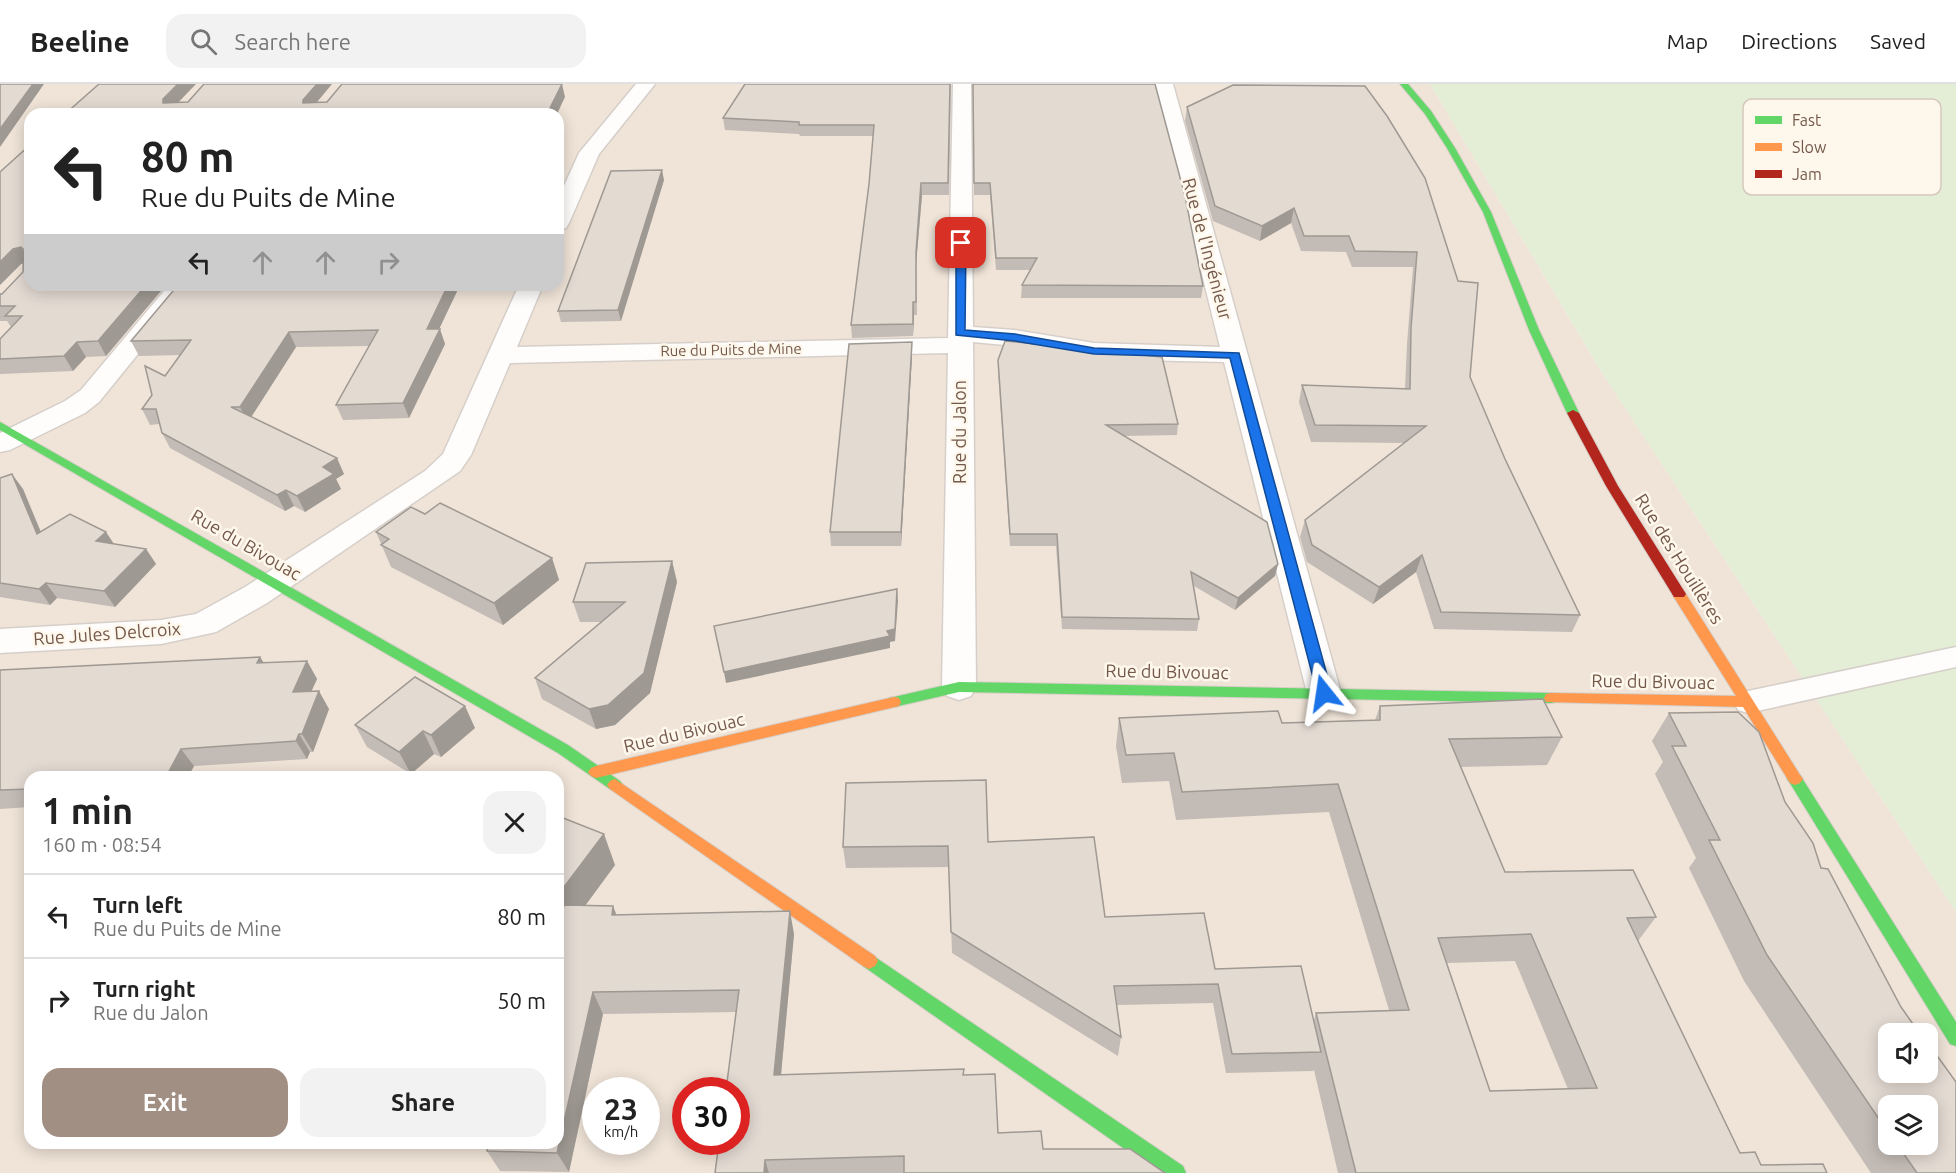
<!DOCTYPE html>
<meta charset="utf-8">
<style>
body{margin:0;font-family:Ubuntu,sans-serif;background:#f2f2f2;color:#222;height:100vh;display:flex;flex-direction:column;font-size:22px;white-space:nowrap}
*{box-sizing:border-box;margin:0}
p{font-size:20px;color:#767676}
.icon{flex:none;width:33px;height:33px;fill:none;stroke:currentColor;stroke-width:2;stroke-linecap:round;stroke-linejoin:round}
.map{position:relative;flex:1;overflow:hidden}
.sheet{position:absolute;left:24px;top:687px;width:540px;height:378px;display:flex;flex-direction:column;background:#fff;border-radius:18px;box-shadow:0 3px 15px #0003}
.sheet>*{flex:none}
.hud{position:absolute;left:24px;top:24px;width:540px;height:183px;border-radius:18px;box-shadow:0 3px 15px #0003;background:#fff;color:#222;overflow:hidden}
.controls{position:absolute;left:1878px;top:939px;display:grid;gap:12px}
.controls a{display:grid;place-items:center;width:60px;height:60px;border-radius:12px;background:#fff;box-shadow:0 3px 15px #0003;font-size:30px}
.speed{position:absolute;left:582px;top:993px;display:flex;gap:12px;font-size:30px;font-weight:700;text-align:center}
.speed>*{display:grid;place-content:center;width:78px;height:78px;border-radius:50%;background:#fff;box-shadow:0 3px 15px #0003;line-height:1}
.speed small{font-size:15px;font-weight:400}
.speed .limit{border:9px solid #d22;background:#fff;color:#111}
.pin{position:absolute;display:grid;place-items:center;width:51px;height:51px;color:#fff;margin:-26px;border-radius:12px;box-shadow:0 3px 9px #0006}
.me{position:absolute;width:66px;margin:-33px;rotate:345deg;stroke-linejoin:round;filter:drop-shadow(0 0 4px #0008)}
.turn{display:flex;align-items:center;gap:21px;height:126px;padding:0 18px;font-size:27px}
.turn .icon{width:78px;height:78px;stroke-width:2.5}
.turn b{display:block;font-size:42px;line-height:51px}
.lanes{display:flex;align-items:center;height:57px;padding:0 18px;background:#0003;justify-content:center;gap:30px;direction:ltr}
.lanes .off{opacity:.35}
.round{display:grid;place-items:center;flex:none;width:63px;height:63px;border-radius:18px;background:#f2f2f2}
.headline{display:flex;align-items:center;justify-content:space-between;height:102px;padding:0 18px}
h1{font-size:36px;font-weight:600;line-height:45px}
.button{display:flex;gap:12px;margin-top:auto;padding:12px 18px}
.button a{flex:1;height:69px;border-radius:18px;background:#a28f83;color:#fff;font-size:24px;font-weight:600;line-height:69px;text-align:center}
.button a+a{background:#f2f2f2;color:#222}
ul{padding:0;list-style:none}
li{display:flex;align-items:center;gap:18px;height:84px;padding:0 18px;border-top:2px solid #e0e0e0}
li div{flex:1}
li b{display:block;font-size:22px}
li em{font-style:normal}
header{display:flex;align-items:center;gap:36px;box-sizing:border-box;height:84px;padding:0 30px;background:#fff;border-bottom:2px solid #e0e0e0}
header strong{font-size:28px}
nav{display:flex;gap:33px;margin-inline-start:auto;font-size:21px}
.search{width:420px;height:54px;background:#f2f2f2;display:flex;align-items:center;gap:15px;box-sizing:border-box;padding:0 21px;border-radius:18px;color:#767676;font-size:22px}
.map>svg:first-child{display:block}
</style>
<header>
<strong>Beeline</strong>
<div class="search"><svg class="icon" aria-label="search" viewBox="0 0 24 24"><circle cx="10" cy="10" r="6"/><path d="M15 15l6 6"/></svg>Search here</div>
<nav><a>Map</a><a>Directions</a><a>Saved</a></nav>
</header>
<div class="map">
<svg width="1956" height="1089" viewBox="0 0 1956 1089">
<rect width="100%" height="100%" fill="#f7f2eb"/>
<path fill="#f0e4d8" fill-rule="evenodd" d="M 0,0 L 1430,0 L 1602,289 L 1956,828 L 1956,1089 L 0,1089 ZM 30,30 L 558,30 L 558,201 L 30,201 ZM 30,693 L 558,693 L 558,1059 L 30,1059 ZM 1888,950 L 1928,950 L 1928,988 L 1888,988 ZM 596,1006 L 646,1006 L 646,1058 L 596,1058 ZM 686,1006 L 736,1006 L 736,1058 L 686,1058 ZM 1888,1022 L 1928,1022 L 1928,1060 L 1888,1060 Z"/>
<polygon fill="#e4edd6" points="1430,0 1956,0 1956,828 1602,289"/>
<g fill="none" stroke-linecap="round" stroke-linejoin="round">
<defs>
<polygon id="lane" points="1956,563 1956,583 1748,629 1738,626 1734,618 1738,610 1748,607"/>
<g id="street">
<polygon points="636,0 655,0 599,70 569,139 566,144 558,146 558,115 579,69"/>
<polygon points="953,0 971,0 973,243 1015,246 1094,259 1220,263 1155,0 1173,0 1341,609 1336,618 1324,622 1312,618 1307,609 1224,278 1094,275 1015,262 973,258 976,603 971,612 959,616 947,612 942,603 948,269 510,279 471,371 460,387 267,519 216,548 161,560 0,569 0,545 161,536 196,530 245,503 425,387 443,370 519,201 543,201 517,263 948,254"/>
<polygon points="169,201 194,201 99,318 85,329 10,366 0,368 0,349 65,317 81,306"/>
</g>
<g id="fast">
<polygon points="1400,0 1408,0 1431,27 1455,64 1491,128 1539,246 1579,329 1577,331 1573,332 1567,329 1529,246 1483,128 1447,64 1425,30"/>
<polygon points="0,338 568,661 620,697 623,701 620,705 615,707 610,705 558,669 0,346"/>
<polygon points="959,598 1551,609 1556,610 1558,614 1556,618 1551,619 959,608 894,623 889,622 887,618 889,614 894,613"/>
<polygon points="1795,689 1800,691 1956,938 1956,962 1950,960 1790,699 1787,695 1790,691"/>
<polygon points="869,869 1183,1082 1186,1089 1159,1089 863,882 860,877 863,872"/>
</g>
<g id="slow">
<polygon points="1679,505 1684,507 1800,691 1803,695 1800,699 1795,701 1790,699 1743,623 1546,618 1544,614 1546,610 1551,609 1736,612 1672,510"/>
<polygon points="894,613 899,614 901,618 899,622 596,694 591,692 588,688 591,684 596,682"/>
<polygon points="615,695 875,872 878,877 875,882 869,885 863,882 610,705 607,701 610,697"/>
</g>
<polygon id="jam" points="1573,326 1579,329 1618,402 1686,510 1684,513 1674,513 1606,402 1567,329"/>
</defs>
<use href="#lane" stroke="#d6cfc9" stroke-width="3"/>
<use href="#street" stroke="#d6cfc9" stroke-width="3"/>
<use href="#fast" stroke="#d6cec7" stroke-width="2"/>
<use href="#slow" stroke="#d6cec7" stroke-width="2"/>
<use href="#jam" stroke="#d6cec7" stroke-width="2"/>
<use href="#lane" fill="#fefdfc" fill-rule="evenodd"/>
<use href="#street" fill="#fefdfc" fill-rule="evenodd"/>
<use href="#fast" fill="#63d668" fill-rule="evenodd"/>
<use href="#slow" fill="#ff974d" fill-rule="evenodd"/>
<use href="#jam" fill="#b3261e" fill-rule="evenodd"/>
</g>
<g fill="#c3bbb5" fill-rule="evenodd">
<polygon points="951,0 949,111 922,111 916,181 917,231 914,231 913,252 852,254 851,241 869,100 873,52 800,52 799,50 725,46 723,34"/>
<polygon points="973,0 1203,202 1201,214 1021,214 1022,201 1030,186 996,186 990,111 974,111"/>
<polygon points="1365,2 1470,293 1505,375 1580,531 1572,548 1434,545 1416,488 1373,520 1307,478 1300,453 1305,436 1405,359 1311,358 1299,318 1302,301 1405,305 1407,260 1413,183 1352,183 1346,168 1301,167 1291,139 1260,157 1213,137 1185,37 1187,23"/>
<polygon points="30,61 30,201 166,201 106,272 86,273 73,287 0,290 0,255 11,243 7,237 0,237 0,210 2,210 23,188 23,179 21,180 0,201"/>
<polygon points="664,96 621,237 561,238 558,227"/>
<polygon points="178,201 460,201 439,245 445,260 409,334 343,336 336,321 369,262 296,263 251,333 344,390 336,395 341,405 305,428 294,422 285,427 170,364 162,349 159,340 150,341 142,325 180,271 139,272 131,257"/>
<polygon points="912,258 912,272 901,462 831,462 830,448"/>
<polygon points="998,276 1178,340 1177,351 1124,352 1278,480 1275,492 1235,526 1194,502 1199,535 1197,547 1062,545 1056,462 1010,462 998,287"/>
<polygon points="0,394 23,405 40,448 146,465 156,480 115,523 57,514 50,521 0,513"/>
<polygon points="425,430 552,474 559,496 503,541 391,483 376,448"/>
<polygon points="672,477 677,498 650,609 615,641 596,645 542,615 535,594 601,538 580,538 573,518"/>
<polygon points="260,573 264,579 307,577 317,595 311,607 329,625 313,668 310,668 307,675 194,682 188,693 30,693 30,723 0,725 0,586"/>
<path d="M 1380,622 L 1562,653 L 1547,681 L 1460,683 L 1505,788 L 1656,833 L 1638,857 L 1740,1069 L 1761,1081 L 1827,1089 L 1338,1089 L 1314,986 L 1313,987 L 1226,989 L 1213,919 L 1117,921 L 1121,953 L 1118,972 L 952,869 L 949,783 L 846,784 L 843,763 L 988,758 L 1105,833 L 1215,885 L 1314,936 L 1316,929 L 1389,926 L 1329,728 L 1176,736 L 1169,697 L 1122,699 L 1116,662 L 1119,634 L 1282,639 L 1375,636 ZM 1515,877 L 1568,1005 L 1490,1007 L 1447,879 Z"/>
<path d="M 1669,629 L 1785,718 L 1821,784 L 1901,923 L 1956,1089 L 1871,1089 L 1744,897 L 1689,784 L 1696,774 L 1655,690 L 1663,678 L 1652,657 ZM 1888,1022 L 1928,1060 L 1888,1060 Z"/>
<polygon points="355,641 475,644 441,673 434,670 411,690 367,663"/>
<polygon points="558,732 615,781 585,822 617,831 794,850 781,991 964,991 998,1049 1043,1065 1165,1089 715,1089 736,928 603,930 569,1088 500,1087 487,1067 558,1059"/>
</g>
<g fill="#9f9993">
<polygon points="33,0 44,0 0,63 0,45"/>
<polygon points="178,0 196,0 169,28 163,19 163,15"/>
<polygon points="317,0 332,0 308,29 303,19 303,16"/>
<polygon points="562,0 565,13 557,30 547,30"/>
<polygon points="662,86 664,96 621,237 618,226"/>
<polygon points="921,99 922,111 916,181 917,231 916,168"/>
<polygon points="1294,124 1291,139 1260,157 1262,142"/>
<polygon points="21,163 29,178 21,180 0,201 0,178 13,165"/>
<polygon points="146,201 166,201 106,272 98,257"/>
<polygon points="448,201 460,201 432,260 427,245"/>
<polygon points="913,218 914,231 913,252"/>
<polygon points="440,245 445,260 409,334 403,319"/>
<polygon points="289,248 296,263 248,338 240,323"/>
<polygon points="77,258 86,273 73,287 64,272"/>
<polygon points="912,258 912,272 901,462 901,448"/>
<polygon points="337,374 344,390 336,395 341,405 305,428 297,412 323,383"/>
<polygon points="12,390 23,405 48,465 37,450"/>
<polygon points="286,406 294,422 285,427 277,411"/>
<polygon points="106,448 116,463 96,457"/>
<polygon points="146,465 156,480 115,523 104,507"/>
<polygon points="1422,471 1416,488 1373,520 1379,503"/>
<polygon points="552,474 559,496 503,541 494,519"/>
<polygon points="672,477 677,498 650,609 615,641 596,645 589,625"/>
<polygon points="1278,480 1275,492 1235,526 1238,514"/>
<polygon points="46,499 57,514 50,521 39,505"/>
<polygon points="897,505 898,517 895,557 890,558 890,564 726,599 724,588"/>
<polygon points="260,573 271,591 257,579"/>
<polygon points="307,577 317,595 303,626 293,608"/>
<polygon points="319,607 329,625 313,668 302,650"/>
<polygon points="465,622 475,644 441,673 431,651"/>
<polygon points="423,647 434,670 411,690 399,668"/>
<polygon points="299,650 310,668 307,675 296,657"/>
<polygon points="181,665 194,682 188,693 166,693"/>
<polygon points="604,750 615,781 562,853 558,844 558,811"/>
<polygon points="613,822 622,845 612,831"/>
<polygon points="790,827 794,850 779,1012 774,991"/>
<polygon points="593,908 603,930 569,1088 557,1069"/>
<polygon points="765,1076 769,1089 764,1089"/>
</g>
<g fill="#e3dad2" stroke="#9f9993" stroke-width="1.5" fill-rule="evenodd">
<polygon points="0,0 33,0 0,45"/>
<polygon points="99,0 178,0 163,15 163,19 188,18 204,0 317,0 303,16 303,19 327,18 342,0 562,0 547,30 65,30"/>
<polygon points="745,0 950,0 948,99 921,99 916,168 916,218 913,218 913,240 851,241 869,100 874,41 799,41 799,38 723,34"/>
<polygon points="973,0 1155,0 1185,112 1203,202 1022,201 1037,174 996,174 990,99 974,99"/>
<polygon points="1233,1 1365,2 1387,32 1425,94 1458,197 1478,199 1470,293 1505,375 1580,531 1441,528 1422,471 1379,503 1312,461 1305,436 1426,342 1315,341 1302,301 1410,305 1411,244 1417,168 1355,167 1349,152 1304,152 1294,124 1262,142 1215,122 1187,23"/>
<polygon points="30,61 30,201 146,201 98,257 77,258 64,272 0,275 0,255 22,232 5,232 15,222 0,222 0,210 2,210 23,188 24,166 21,163 13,165 0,178 0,88"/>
<polygon points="662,86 618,226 558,227 611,87"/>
<polygon points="178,201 448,201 427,245 440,245 403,319 336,321 378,246 289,248 240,323 231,323 337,374 323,383 334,390 297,412 286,406 277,411 162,349 156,325 142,325 152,311 145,282 165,292 191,256 131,257"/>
<polygon points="1005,257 1162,273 1178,340 1106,341 1267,438 1278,480 1238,514 1191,488 1199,535 1062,533 1057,450 1010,450 998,276"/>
<polygon points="912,258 901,448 830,448 849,260"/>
<polygon points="12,390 37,450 70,430 106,448 96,457 146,465 104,507 46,499 39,505 0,499 0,394"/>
<polygon points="440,419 552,474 494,519 381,461 389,455 376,448 411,423 425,430"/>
<polygon points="672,477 644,589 608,621 589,625 535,594 625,518 573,518 586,479"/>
<polygon points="897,505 895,545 887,547 890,552 724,588 714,542"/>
<polygon points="260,573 257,579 307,577 293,608 319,607 302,650 299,650 296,657 181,665 166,693 30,693 30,705 0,706 0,586"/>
<polygon points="415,593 465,622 431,651 423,647 399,668 355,641"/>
<path d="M 1543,615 L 1562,653 L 1449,655 L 1505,788 L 1633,786 L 1656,833 L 1627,834 L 1740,1069 L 1755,1068 L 1761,1081 L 1823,1080 L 1827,1089 L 1356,1089 L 1316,929 L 1409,926 L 1338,700 L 1182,708 L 1174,669 L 1126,671 L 1119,634 L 1278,627 L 1282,639 L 1380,636 L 1380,622 ZM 1531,850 L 1597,1004 L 1490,1007 L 1438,854 Z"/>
<polygon points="1738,628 1759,648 1785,718 1813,759 1821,784 1828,785 1901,923 1920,950 1888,950 1888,988 1928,988 1928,959 1956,998 1956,1089 1917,1089 1897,1060 1928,1060 1928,1022 1888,1022 1888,1048 1767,871 1709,756 1720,756 1672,662 1686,662 1669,629"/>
<polygon points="986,696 988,758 1094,753 1105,833 1204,829 1215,885 1301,882 1321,968 1232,970 1218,900 1114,902 1121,953 951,848 948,762 843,763 846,699"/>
<polygon points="558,732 604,750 558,811"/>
<polygon points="564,821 613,822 612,831 790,827 774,991 964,985 963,991 995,990 998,1049 1041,1047 1043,1065 1130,1065 1165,1089 904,1089 904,1072 765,1076 764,1089 715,1089 719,1058 736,1058 736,1006 726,1006 739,906 593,908 557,1069 487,1067 489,1059 558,1059 558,843"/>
</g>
<polygon fill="#1a73e8" stroke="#114b97" stroke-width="1.5" points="961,156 966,159 965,246 1015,250 1094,264 1239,269 1332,609 1330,612 1319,612 1317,609 1230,274 1094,270 1015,257 956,251 956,159"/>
<g text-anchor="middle" stroke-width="5" stroke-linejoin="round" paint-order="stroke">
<g font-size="15" fill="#74594b" stroke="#fef7ec">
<text transform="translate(731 266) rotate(-1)" y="5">Rue du Puits de Mine</text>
</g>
<g font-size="18" fill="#74594b" stroke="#fef7ec">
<text transform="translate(1207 165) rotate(75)" y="6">Rue de l'Ingénieur</text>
<text transform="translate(960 348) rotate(-90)" y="6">Rue du Jalon</text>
<text transform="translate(246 461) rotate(30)" y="6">Rue du Bivouac</text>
<text transform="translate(1679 475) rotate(58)" y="6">Rue des Houillères</text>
<text transform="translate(107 550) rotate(-4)" y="6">Rue Jules Delcroix</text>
<text transform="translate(1167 588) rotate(1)" y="6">Rue du Bivouac</text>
<text transform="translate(1653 598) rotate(1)" y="6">Rue du Bivouac</text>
<text transform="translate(684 649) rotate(-13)" y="6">Rue du Bivouac</text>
</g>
</g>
<rect x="1743" y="15" width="198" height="96" rx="9" fill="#fef7ec" stroke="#d5c8bc" stroke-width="1.5"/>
<rect x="1755" y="32" width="27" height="8" fill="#63d668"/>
<rect x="1755" y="59" width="27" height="8" fill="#ff974d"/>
<rect x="1755" y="86" width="27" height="8" fill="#b3261e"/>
<g font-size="16" fill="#74594b">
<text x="1792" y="42">Fast</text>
<text x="1792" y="69">Slow</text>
<text x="1792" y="96">Jam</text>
</g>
</svg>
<div class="controls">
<a><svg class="icon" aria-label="sound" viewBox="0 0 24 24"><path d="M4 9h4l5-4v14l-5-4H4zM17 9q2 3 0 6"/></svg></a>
<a><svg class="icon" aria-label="layers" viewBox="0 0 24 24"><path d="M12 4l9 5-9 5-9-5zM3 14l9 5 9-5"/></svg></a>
</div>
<div class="speed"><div>23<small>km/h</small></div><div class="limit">30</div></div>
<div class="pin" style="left:961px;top:159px;background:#d93025"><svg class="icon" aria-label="arrive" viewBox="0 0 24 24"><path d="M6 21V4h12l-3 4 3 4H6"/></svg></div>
<svg class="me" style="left:1324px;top:609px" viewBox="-20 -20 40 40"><path d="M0-17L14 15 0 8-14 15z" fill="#1a73e8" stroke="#fff" stroke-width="4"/></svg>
<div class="hud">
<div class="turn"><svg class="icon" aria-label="left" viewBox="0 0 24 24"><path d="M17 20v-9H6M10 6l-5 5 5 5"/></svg><div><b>80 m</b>Rue du Puits de Mine</div></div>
<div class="lanes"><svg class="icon" aria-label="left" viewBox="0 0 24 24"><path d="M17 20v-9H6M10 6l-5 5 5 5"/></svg><svg class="icon off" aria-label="ahead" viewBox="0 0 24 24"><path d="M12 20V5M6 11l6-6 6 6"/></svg><svg class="icon off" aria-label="ahead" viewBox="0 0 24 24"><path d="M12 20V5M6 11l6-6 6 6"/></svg><svg class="icon off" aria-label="right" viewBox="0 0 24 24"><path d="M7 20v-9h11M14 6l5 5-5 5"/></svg></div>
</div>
<section class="sheet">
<div class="headline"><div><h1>1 min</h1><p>160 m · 08:54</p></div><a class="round"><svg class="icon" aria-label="close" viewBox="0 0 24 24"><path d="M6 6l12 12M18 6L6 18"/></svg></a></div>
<ul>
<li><svg class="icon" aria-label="left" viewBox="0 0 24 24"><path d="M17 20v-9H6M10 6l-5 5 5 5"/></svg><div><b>Turn left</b><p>Rue du Puits de Mine</p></div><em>80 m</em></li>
<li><svg class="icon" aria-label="right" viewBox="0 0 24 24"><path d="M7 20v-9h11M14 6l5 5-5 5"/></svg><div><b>Turn right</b><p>Rue du Jalon</p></div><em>50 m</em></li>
</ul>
<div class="button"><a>Exit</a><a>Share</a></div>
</section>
</div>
